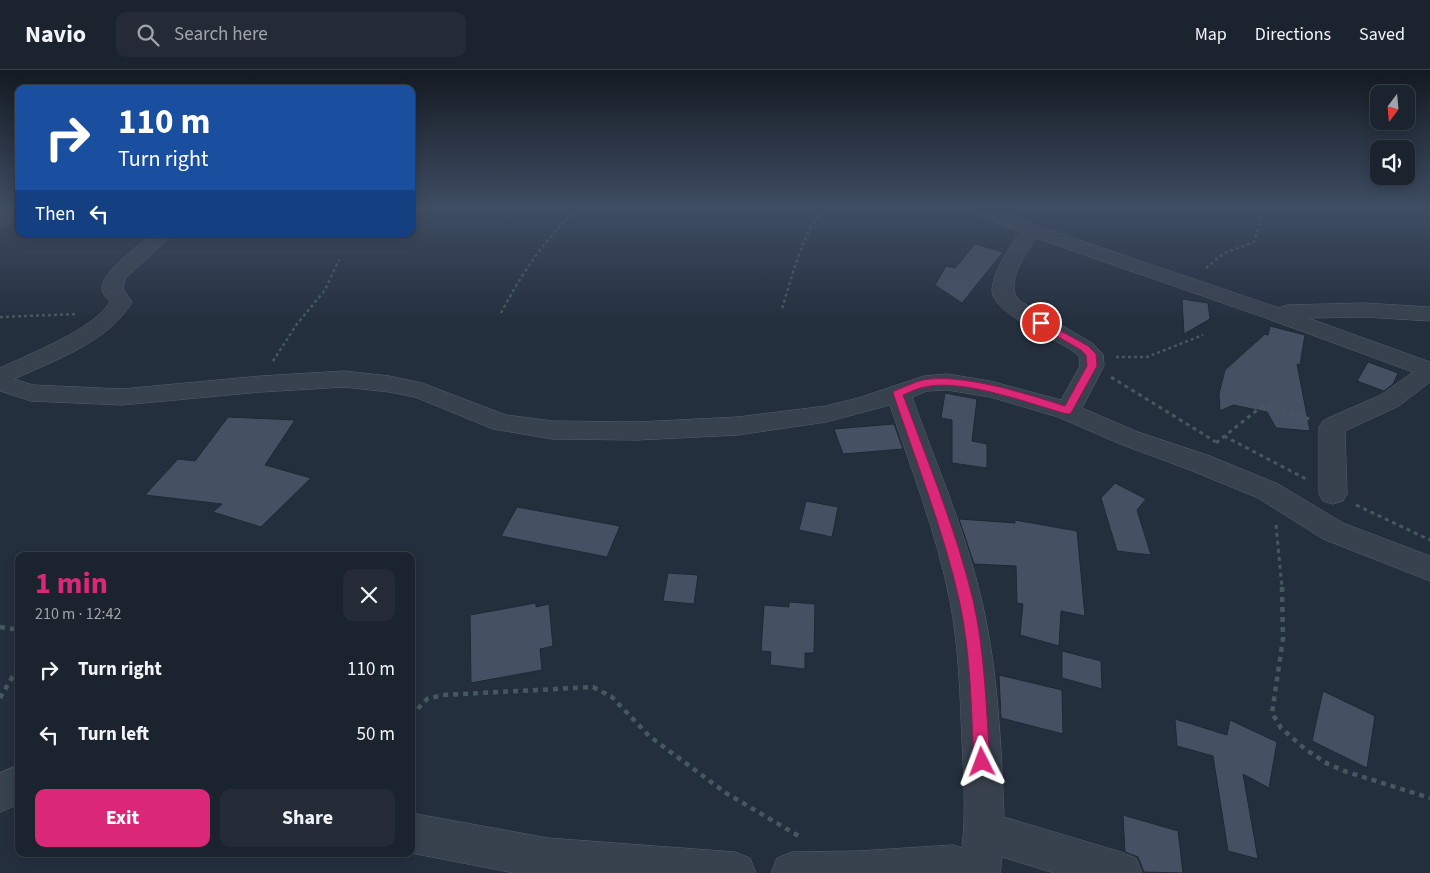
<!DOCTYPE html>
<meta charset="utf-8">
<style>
body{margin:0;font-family:"Source Sans 3",sans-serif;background:#242b36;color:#f1f3f6;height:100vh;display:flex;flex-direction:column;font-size:19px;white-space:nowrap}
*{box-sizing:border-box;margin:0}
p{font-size:16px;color:#a0a4aa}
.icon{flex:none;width:28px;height:28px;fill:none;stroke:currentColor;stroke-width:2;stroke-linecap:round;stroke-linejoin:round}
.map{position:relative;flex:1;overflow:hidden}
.drawer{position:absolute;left:15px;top:482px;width:400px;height:305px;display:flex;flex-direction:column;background:#1b232e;border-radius:10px;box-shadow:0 2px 12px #0003,0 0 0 1px #39404a}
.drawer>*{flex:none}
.guide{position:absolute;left:15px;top:15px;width:400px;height:152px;border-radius:10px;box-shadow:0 2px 12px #0003,0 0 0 1px #39404a;background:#1a4fa0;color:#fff;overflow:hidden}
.needle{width:32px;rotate:196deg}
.tools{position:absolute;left:1370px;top:15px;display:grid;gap:10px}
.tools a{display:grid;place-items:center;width:45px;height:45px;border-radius:10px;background:#1b232e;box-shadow:0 2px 12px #0003,0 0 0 1px #39404a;font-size:25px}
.pin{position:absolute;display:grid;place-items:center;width:42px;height:42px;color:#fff;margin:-21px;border:2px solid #fff;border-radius:50%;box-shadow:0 1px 5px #0007}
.me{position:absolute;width:55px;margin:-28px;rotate:357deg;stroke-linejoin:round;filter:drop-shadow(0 0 4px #0008)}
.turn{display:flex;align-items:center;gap:18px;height:105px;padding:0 20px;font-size:22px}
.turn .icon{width:65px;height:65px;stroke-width:2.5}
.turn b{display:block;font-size:35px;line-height:42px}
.then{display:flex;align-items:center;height:48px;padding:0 20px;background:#0003;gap:10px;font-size:19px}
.round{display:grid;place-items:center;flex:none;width:52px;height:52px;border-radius:10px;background:#242b36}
.overview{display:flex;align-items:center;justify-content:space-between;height:85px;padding:0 20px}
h1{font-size:30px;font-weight:700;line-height:38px;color:#db2777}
.primary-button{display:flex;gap:10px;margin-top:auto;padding:10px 20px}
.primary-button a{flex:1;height:58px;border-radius:10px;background:#db2777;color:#fff;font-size:20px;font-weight:700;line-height:58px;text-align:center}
.primary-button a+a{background:#242b36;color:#f1f3f6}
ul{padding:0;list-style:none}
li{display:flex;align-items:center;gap:15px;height:65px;padding:0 20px}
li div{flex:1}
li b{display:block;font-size:19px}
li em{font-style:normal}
header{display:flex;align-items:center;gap:30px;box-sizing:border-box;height:70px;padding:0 25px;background:#1b232e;border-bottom:1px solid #39404a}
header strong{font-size:24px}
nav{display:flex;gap:28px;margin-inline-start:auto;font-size:18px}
.search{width:350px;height:45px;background:#242b36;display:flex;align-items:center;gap:12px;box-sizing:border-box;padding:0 18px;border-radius:10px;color:#a0a4aa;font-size:19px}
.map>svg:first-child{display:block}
</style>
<header>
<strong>Navio</strong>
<div class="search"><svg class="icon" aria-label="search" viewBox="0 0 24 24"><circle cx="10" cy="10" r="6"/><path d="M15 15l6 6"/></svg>Search here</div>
<nav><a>Map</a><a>Directions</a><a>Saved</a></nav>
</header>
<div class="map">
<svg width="1430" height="803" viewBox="0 0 1430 803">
<rect width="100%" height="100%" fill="#242f3e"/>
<g fill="#455162" stroke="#1f2835">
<polygon points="975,174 1003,182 962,233 935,215 946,196 955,198"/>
<polygon points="1182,229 1208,233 1210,249 1184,264"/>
<polygon points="1270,256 1305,265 1300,295 1297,294 1310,361 1276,358 1267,342 1233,335 1220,341 1219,324 1225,300 1265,264 1268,265"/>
<polygon points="1368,292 1398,303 1393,314 1384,321 1357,311"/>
<polygon points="945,323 977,329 972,371 987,374 987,398 952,393 952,350 941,348"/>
<polygon points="228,347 295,350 265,395 311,408 261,457 213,442 222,434 145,425 178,389 195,391"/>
<polygon points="894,354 903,379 843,384 834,359"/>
<polygon points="1115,413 1146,429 1137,440 1151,485 1117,481 1101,428"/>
<polygon points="806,431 838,437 832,467 799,460"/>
<polygon points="517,437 620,456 607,487 501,466"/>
<polygon points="959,449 1015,453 1015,450 1077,461 1085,546 1061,541 1059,576 1020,565 1023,534 1017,533 1016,496 974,494"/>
<polygon points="668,503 698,505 694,534 663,531"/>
<polygon points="789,532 815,534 814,583 805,583 805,599 770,595 771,582 761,581 764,535 789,537"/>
<polygon points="536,533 536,537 549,534 553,576 540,579 542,600 471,613 470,545"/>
<polygon points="1062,581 1101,591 1102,619 1062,608"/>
<polygon points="999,605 1062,620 1063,664 1001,648"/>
<polygon points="1323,621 1375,646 1367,698 1312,671"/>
<polygon points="1175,649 1227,665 1230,650 1277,672 1269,718 1243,704 1258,789 1228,781 1213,686 1177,676"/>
<polygon points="1123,745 1178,761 1183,803 1144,802 1138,787 1125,782"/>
</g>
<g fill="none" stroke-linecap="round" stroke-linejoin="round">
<defs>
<g id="minor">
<path d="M 967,138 L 992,138 L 1038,156 L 1279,238 L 1287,235 L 1364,233 L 1430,237 L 1430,251 L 1364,247 L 1308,248 L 1430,292 L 1430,312 L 1399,336 L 1345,361 L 1347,424 L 1343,431 L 1333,434 L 1323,431 L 1319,424 L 1319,357 L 1323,351 L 1328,348 L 1381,325 L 1413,302 L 1263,247 L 1036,168 C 1026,183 1003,216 1020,231 L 1092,273 L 1103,284 L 1104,296 L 1082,338 L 1138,362 L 1210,386 L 1278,414 L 1343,453 L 1430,486 L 1430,511 L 1323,469 L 1258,428 L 1190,400 L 1120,374 L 1058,347 L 990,327 L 947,320 L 927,321 L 912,327 C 936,394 966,462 982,532 C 998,601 1001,675 1004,747 L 1121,782 L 1136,788 L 1142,803 L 1054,803 L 1002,787 L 1000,803 L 771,803 L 777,788 L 792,782 L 858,781 L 953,775 L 962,778 C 966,743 964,707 962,671 C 960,624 959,578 950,531 C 937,464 911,399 890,335 L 826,352 L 738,365 L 637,370 L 552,369 L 493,359 L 415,327 L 389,322 L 344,317 L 261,322 L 122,335 L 31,331 L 0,321 L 0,298 C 29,284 93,260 110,232 C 107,229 102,223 102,219 C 100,203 141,173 153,164 L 173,164 L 125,209 L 123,219 L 132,232 C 109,272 55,290 14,309 L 33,315 L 122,319 L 261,306 L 344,301 L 389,306 L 422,313 L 506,345 L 552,351 L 637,352 L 738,347 L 826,336 L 858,328 L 924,306 L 947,304 L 990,311 L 1061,330 L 1080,296 L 1079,286 C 1062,270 993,245 992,221 C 992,203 1010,177 1020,162 L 970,142 Z"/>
<polygon points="19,139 19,150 0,157 0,145"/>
<polygon points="19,695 19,734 0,742 0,703"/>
<polygon points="411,743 548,768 735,782 750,788 756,803 514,803 411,783"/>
</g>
</defs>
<use href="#minor" stroke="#565f6c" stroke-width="1"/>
<g stroke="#44595c" stroke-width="2.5" stroke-dasharray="3 3" stroke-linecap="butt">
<polyline points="1206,198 1224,183 1254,172 1262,143 1261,138"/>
<path d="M 782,238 C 792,209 803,158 825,138"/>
<path d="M 501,243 C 522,203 545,168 579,138"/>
<polyline points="0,247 77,244"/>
<polyline points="1116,287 1147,287 1203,265"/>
<polyline points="273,291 297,254 325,220 339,190"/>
</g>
<g stroke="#44595c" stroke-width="3" stroke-dasharray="4 4" stroke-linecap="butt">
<polyline points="1111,307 1216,372"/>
<polyline points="1224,366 1306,409"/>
<polyline points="1216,373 1261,337 1272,336 1309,349"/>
<polyline points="1356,435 1430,470"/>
<polyline points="1276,455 1282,518"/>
</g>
<g stroke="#44595c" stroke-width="4.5" stroke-dasharray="5 5" stroke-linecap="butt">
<polyline points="1282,517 1283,569 1272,643 1281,658 1305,679 1328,694 1347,702 1430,728"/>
<polyline points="0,557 13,559 19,566"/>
<polyline points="0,628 19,596"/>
<polyline points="411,646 427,629 443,625 593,617 612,627 649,666 726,723 802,768"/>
</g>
<use href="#minor" fill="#38414e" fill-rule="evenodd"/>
</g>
<linearGradient id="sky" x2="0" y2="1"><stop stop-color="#141a22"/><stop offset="0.55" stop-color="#3f4d63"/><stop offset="1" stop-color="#3f4d63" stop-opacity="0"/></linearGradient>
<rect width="1430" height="251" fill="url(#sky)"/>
<path fill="#db2777" stroke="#8e194d" d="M 1041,250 L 1088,276 L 1096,284 L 1097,296 L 1071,343 L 1067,344 C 1030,334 963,308 925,317 C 918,318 910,322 903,325 C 928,392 956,460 973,530 C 985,582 986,638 990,692 L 988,697 L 982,699 L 976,697 L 974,692 C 971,638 971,582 959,529 C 943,459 916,391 893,323 L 894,321 C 903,318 914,312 923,310 C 963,303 1027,324 1065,336 L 1087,296 L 1086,285 L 1081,280 L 1038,255 L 1036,253 Z"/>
</svg>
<div class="tools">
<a><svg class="needle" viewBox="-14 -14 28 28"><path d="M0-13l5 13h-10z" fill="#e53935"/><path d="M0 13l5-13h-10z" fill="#a0a4aa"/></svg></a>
<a><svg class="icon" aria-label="sound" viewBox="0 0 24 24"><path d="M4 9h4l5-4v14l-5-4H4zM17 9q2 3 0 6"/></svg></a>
</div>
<div class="pin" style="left:1041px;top:253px;background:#d93025"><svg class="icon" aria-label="arrive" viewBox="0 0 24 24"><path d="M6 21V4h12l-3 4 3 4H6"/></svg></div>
<svg class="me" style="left:982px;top:692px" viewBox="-20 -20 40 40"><path d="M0-17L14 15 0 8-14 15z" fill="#db2777" stroke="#fff" stroke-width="4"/></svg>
<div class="guide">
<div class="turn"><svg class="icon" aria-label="right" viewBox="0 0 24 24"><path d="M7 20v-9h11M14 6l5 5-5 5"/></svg><div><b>110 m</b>Turn right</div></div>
<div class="then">Then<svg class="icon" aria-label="left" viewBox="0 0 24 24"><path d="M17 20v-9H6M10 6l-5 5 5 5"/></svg></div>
</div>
<section class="drawer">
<div class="overview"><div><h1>1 min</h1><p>210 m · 12:42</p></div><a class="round"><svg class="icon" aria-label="close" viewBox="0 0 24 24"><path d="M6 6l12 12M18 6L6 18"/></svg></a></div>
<ul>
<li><svg class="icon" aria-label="right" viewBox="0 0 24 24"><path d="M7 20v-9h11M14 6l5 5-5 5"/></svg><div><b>Turn right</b></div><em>110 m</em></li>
<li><svg class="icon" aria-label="left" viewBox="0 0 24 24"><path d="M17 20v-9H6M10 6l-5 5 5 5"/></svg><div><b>Turn left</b></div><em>50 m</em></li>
</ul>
<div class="primary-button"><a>Exit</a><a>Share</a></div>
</section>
</div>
